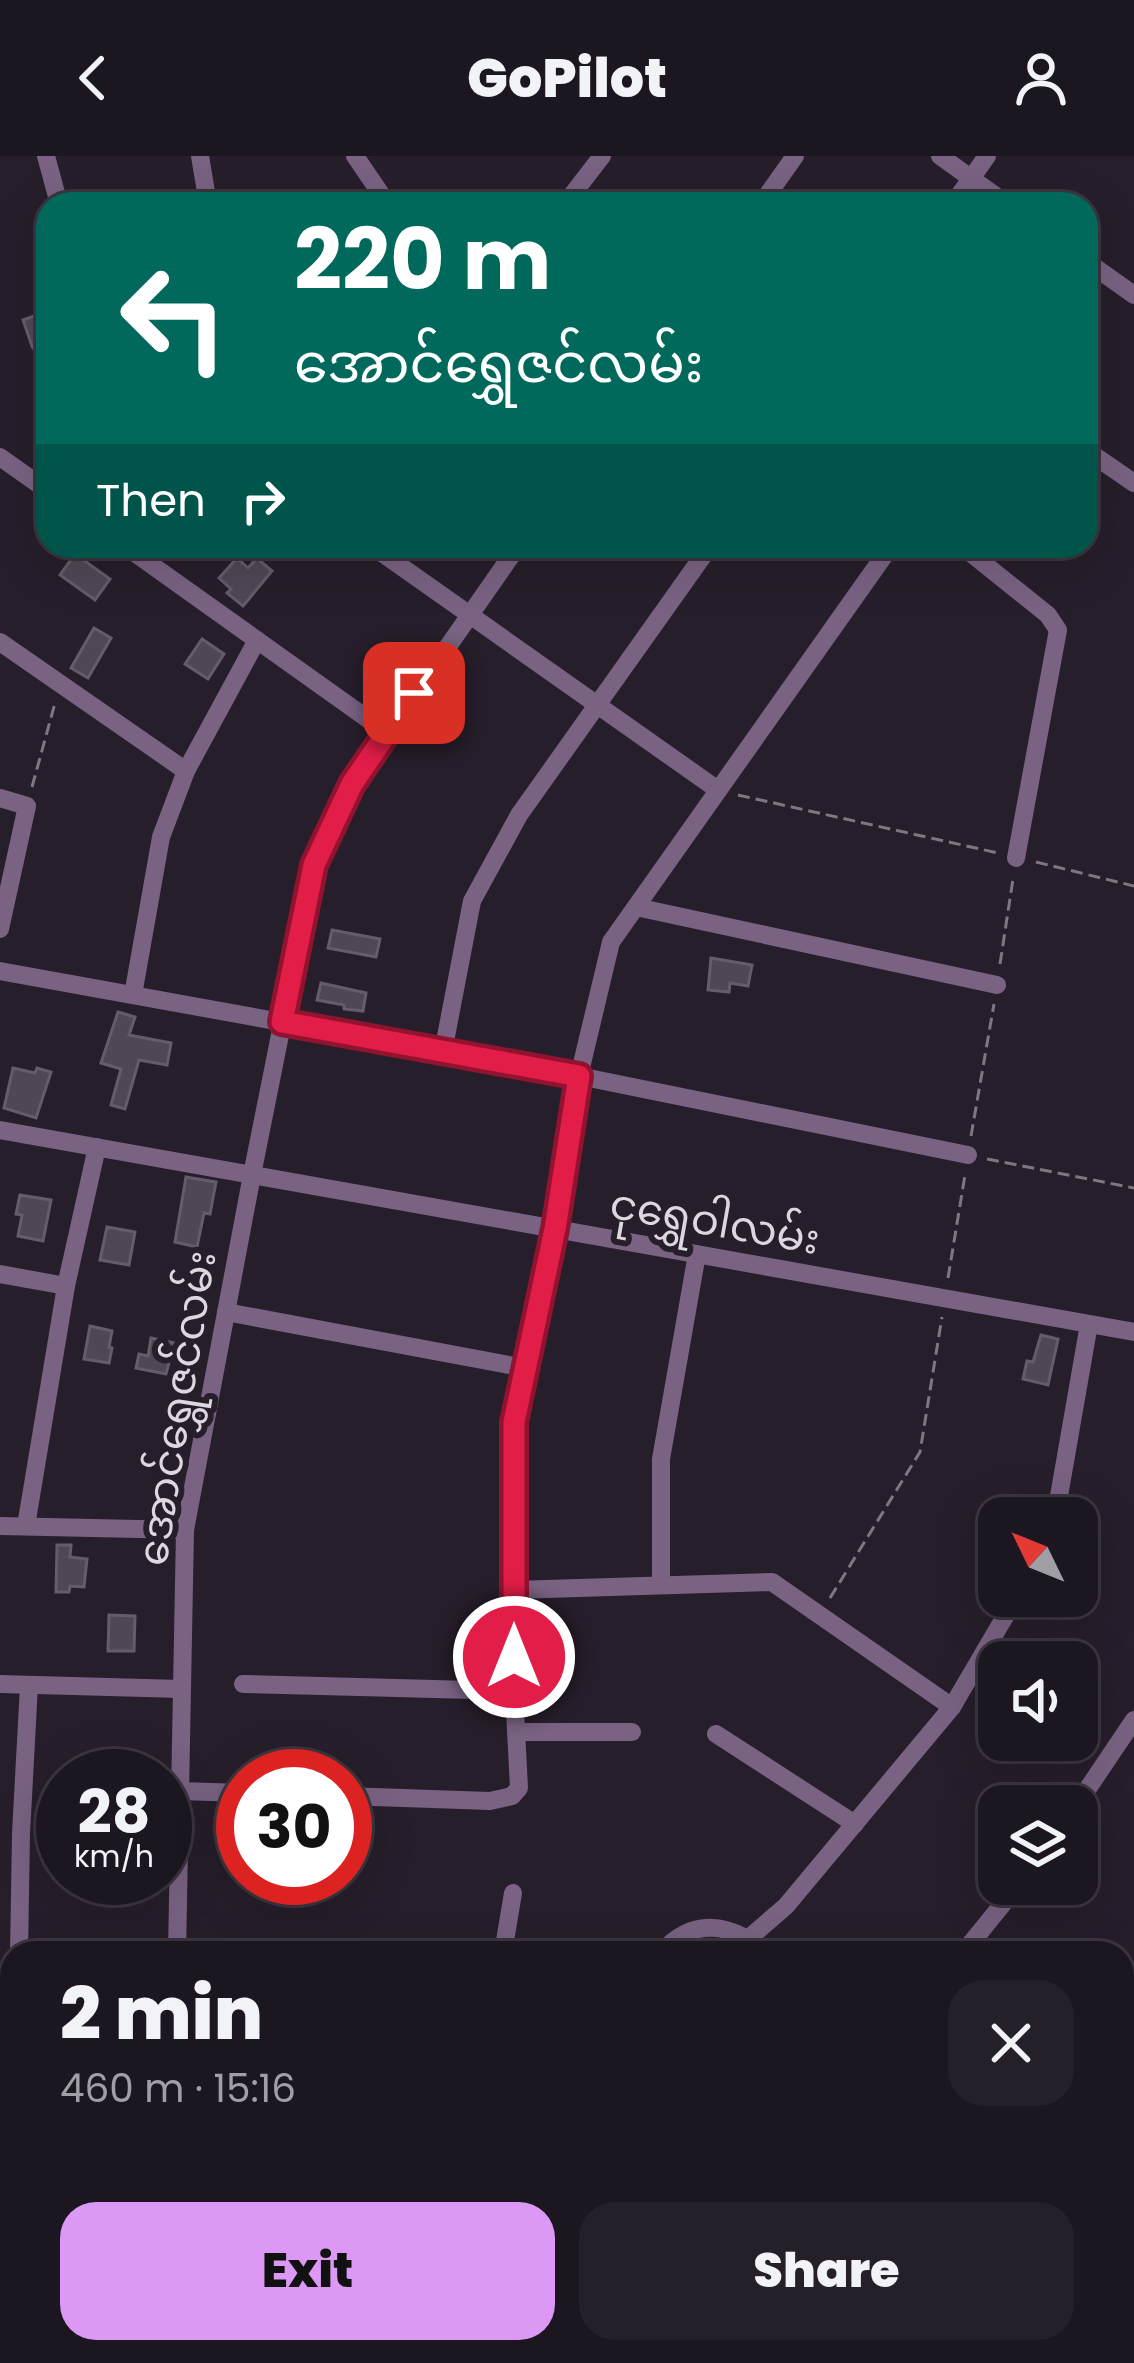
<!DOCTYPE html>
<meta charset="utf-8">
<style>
body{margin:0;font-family:Poppins,"Noto Sans Myanmar",sans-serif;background:#251f29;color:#f1f3f6;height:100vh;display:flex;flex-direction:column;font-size:45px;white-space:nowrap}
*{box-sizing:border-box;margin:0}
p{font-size:39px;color:#a09fa5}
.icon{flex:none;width:66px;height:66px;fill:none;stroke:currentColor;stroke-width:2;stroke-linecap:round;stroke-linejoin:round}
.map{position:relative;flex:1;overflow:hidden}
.details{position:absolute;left:0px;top:1785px;width:1134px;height:423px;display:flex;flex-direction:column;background:#1c1620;border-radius:36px 36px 0 0;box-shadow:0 12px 48px #0002,0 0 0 3px #3a353e}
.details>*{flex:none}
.top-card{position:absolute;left:36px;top:36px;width:1062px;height:366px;border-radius:36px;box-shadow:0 12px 48px #0002,0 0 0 3px #3a353e;background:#00695c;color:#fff;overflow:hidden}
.needle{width:78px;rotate:313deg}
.tools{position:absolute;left:978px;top:1341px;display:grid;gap:24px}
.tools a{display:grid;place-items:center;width:120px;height:120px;border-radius:24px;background:#1c1620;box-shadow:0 12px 48px #0002,0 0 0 3px #3a353e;font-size:60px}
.speed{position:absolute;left:36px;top:1593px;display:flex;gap:24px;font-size:60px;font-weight:700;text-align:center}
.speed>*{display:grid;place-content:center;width:156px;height:156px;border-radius:50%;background:#1c1620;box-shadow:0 12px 48px #0002,0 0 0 3px #3a353e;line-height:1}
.speed small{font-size:30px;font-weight:400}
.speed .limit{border:18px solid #d22;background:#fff;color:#111}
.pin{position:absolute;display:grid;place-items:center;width:102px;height:102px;color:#fff;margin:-51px;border-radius:24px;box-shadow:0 6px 18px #0006}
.me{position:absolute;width:132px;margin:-66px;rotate:0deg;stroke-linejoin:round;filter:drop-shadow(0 0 9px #0008)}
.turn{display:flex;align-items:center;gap:42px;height:252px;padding:0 60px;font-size:54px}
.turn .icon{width:156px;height:156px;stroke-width:2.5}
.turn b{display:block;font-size:84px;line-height:102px}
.then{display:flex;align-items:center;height:114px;padding:0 60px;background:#0003;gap:24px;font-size:45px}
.round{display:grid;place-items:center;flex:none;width:126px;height:126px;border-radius:36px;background:#251f29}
.overview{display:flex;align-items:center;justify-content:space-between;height:204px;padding:0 60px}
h1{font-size:72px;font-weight:800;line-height:90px}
.button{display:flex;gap:24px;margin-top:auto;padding:24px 60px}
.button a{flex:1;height:138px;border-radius:36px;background:#db99f5;color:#111;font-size:48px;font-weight:800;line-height:138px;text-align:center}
.button a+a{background:#251f29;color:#f1f3f6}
header{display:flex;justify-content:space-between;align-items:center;height:156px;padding:0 60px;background:#1c1620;font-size:54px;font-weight:800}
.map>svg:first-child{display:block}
</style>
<header><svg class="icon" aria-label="back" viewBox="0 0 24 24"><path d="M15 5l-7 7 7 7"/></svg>GoPilot<svg class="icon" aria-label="person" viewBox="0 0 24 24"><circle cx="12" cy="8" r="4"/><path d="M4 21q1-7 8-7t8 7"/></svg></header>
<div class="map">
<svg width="1134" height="2207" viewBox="0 0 1134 2207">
<rect width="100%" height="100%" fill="#261e2a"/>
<polygon fill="#663279" stroke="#8a6498" stroke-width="3" points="1134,1928 1134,2207 851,2207 863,2196 1122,2196 1122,1941"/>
<g fill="#504754" stroke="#655c69" stroke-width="3">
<polygon points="48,155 48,216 32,190 23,164"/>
<polygon points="75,398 110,423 95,444 60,419"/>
<polygon points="237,402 248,412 257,402 272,415 243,450 227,437 231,433 219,422"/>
<polygon points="94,472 111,482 88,522 71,512"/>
<polygon points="202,483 224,498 208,523 185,508"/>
<polygon points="332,774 380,783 376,801 328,792"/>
<polygon points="711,802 752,809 748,830 730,827 729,836 708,834"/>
<polygon points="321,827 366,837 363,855 344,853 344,849 317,844"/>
<polygon points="118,856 135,861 129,879 171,887 167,909 139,904 125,953 111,949 121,913 101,907"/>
<polygon points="13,912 35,917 37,912 51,916 36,962 4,952"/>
<polygon points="186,1021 216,1026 210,1058 204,1057 197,1091 175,1086"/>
<polygon points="20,1039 51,1044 43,1085 18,1080 22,1059 16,1058"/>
<polygon points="107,1071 135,1076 129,1109 100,1104"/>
<polygon points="90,1170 112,1175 109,1191 112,1192 109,1207 84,1203"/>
<polygon points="1041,1179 1058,1183 1048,1229 1023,1223 1027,1205 1033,1206"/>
<polygon points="151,1182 174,1187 166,1218 136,1212 139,1198 148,1200"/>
<polygon points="57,1389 71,1389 70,1401 87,1403 84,1431 70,1430 69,1436 56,1436"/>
<polygon points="109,1459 135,1460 134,1495 108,1495"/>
</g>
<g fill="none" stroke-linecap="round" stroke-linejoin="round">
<g stroke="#7e7781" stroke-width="3" stroke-dasharray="12 6" stroke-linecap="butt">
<polyline points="32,631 55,547"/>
<polyline points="738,639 998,697"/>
<polyline points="1036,706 1134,730"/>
<polyline points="1000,808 1013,723"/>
<polyline points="971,980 994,848"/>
<polyline points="987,1003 1134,1032"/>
<polyline points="948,1122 965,1019"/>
<polyline points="830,1442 920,1296 942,1161"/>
</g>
<g stroke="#796282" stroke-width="18">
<polyline points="46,0 59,48"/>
<polyline points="200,0 208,48"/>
<polyline points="355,0 383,41 393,48"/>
<polyline points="940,0 1007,48"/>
<polyline points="565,48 602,0"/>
<polyline points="761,48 795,0"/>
<polyline points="953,48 987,0"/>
<polyline points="1086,105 1134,139"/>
<polyline points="1086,294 1134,327"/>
<polyline points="0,301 48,335"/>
<polyline points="125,390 386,576"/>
<polyline points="372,390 718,634"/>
<polyline points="962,390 1048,459 1058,474 1016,702"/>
<polyline points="0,486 186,615"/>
<polyline points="0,642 27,650 0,773"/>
<polyline points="636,751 997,829"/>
<polyline points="0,815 579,920 968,999"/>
<polyline points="133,839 161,681 186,615 257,484"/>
<polyline points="443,896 472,745 519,659 710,390"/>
<polyline points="0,974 1134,1176"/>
<polyline points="0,1118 66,1130"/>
<polyline points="226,1156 525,1212"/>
<polyline points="1050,1362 1059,1340 1089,1168"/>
<polyline points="0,1370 185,1374"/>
<polyline points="26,1370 66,1130 97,991"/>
<polyline points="661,1429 661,1303 697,1098"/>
<polyline points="514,1434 772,1426 952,1551"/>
<polyline points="0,1528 181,1533"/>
<polyline points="243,1528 514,1535"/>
<polyline points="516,1576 632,1576"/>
<polyline points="716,1578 855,1668"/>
<polyline points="180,1635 243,1637"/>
<polyline points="345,1640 490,1645 512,1640 519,1632 514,1535 514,1266 555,1073 579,920 611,786 891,390"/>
<polyline points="1076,1650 1134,1564"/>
<polyline points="749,1782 786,1750 952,1551 1017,1440"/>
<polyline points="19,1797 21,1678 29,1529"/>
<polyline points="177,1797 185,1374 252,1019 314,709 352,628 518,390"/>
<polyline points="503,1797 513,1737"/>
<path d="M 661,1797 C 694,1760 731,1767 767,1797"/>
<polyline points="963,1797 1019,1728"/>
<polyline points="0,1978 12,1978"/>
<polyline points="0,2139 12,2140"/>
<polyline points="346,2196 358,2207"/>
<polyline points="599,2207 609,2196"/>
</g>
</g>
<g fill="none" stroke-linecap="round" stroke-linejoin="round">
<defs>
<polyline id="route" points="414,537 352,628 314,709 282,866 579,920 555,1073 514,1266 514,1501"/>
</defs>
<use href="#route" stroke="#92132f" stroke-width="30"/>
<use href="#route" stroke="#e11d48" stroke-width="21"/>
</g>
<g text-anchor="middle" stroke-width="12" stroke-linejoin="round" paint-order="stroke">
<g font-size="42" fill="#ddd7df" stroke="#261e2a">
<text transform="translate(715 1065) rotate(10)" y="15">ငုရွှေဝါလမ်း</text>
<text transform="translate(176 1252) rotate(-81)" y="15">အောင်ရွှေဇင်လမ်း</text>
</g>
</g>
</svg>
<div class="tools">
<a><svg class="needle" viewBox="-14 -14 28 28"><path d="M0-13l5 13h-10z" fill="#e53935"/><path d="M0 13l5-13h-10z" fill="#a09fa5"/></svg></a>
<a><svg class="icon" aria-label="sound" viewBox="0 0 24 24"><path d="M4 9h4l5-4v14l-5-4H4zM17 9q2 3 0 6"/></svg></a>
<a><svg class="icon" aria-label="layers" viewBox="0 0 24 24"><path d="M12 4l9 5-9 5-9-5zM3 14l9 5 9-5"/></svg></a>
</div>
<div class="speed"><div>28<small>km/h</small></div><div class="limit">30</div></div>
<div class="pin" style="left:414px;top:537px;background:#d93025"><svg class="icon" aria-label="arrive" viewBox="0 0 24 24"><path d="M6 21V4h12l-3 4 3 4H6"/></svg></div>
<svg class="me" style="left:514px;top:1501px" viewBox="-20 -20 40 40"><circle r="17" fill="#e11d48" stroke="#fff" stroke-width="3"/><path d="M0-11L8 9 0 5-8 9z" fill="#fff"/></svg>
<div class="top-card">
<div class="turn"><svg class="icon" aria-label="left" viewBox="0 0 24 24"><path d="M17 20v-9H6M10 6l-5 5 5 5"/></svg><div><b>220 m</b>အောင်ရွှေဇင်လမ်း</div></div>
<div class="then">Then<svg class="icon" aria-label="right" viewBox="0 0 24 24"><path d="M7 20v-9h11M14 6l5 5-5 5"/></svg></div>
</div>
<section class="details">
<div class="overview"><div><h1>2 min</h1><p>460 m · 15:16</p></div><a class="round"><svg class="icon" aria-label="close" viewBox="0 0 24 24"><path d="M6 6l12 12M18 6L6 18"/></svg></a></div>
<div class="button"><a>Exit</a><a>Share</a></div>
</section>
</div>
